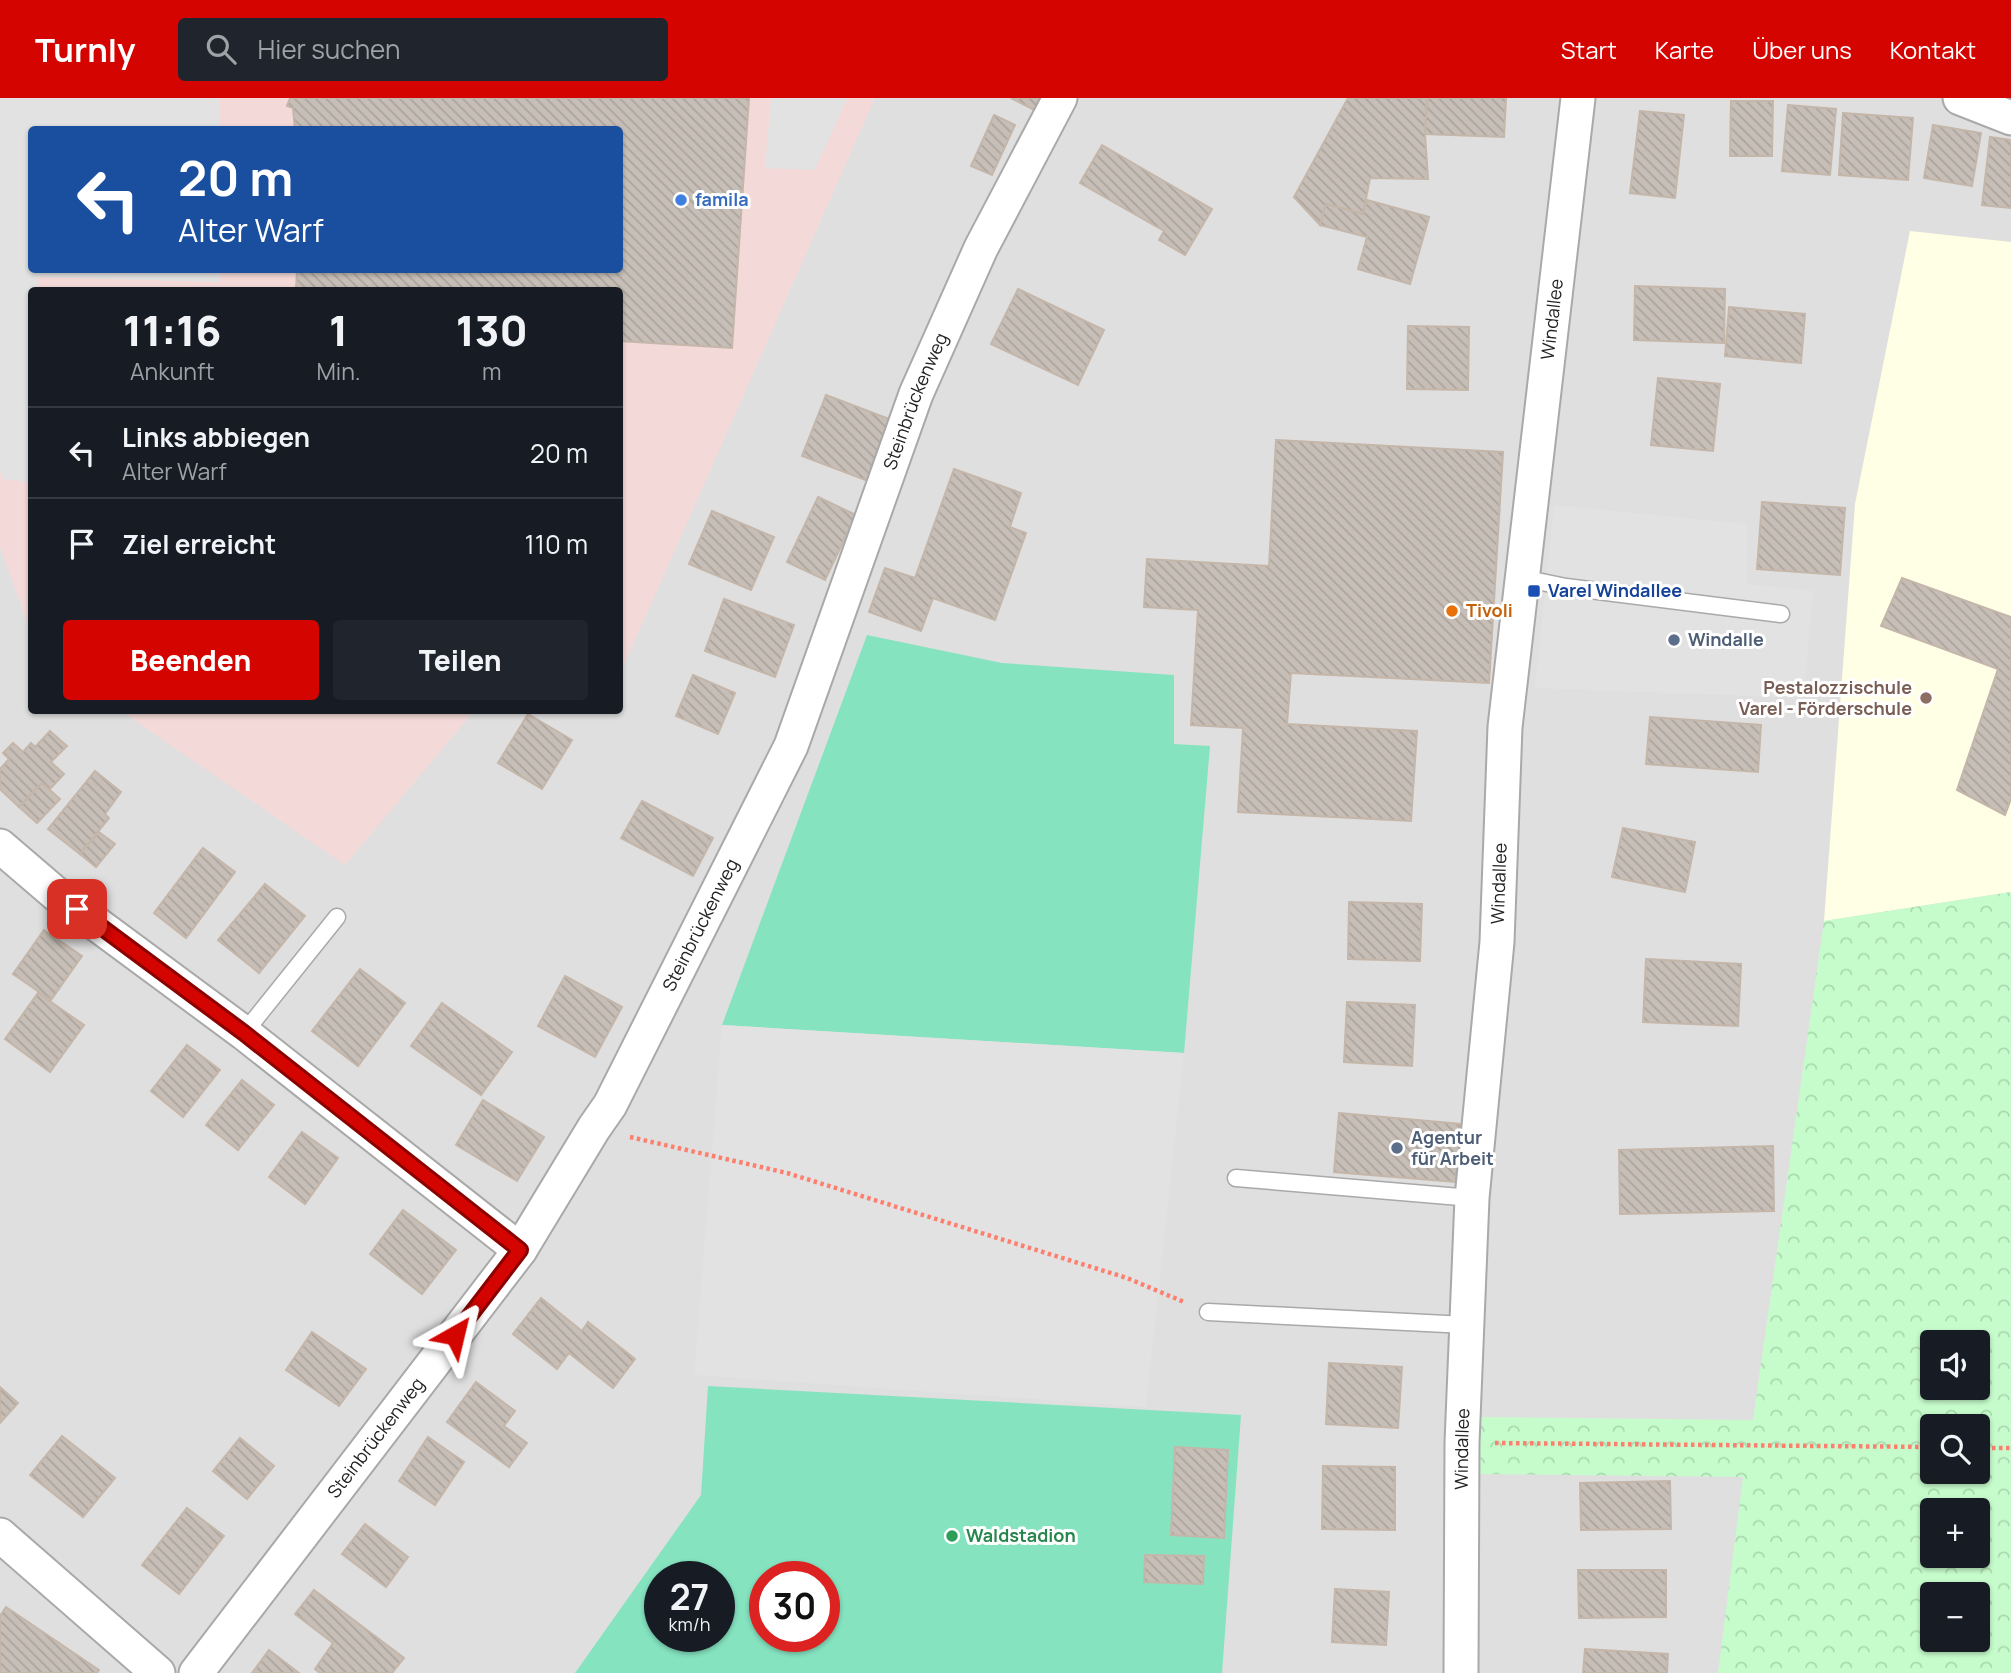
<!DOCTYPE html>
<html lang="de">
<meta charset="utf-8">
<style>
body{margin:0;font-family:Manrope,sans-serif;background:#20242c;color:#f1f3f6;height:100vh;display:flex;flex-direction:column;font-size:26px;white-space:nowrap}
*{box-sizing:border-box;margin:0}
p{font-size:23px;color:#9ea1a6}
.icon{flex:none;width:38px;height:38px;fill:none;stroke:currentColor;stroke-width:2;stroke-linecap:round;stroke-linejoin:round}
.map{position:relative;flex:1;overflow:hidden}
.details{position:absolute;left:28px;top:189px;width:595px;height:427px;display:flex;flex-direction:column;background:#171b24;border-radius:7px;box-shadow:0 2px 5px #0004}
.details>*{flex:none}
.top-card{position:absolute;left:28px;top:28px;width:595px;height:147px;border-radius:7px;box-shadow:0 2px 5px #0004;background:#1a4fa0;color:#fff;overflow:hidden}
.controls{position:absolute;left:1920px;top:1232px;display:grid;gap:14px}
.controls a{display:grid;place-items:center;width:70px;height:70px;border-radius:7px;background:#171b24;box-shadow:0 2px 5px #0004;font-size:35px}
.speed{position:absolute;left:644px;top:1463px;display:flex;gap:14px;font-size:35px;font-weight:700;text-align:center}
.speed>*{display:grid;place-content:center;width:91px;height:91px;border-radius:50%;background:#171b24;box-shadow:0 2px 5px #0004;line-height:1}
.speed small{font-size:18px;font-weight:400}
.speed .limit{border:10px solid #d22;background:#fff;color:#111}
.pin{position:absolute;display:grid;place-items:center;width:60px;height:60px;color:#fff;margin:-30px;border-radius:14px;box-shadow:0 4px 10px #0006}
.me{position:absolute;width:77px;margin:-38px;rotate:37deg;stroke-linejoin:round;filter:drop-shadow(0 0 5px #0008)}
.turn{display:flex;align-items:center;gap:24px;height:147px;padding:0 35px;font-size:32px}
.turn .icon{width:91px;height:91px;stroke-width:2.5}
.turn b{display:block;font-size:49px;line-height:60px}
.eta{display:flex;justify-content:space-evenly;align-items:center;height:119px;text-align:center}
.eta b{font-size:42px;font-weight:800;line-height:49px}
.action{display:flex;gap:14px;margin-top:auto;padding:14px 35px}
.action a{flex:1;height:80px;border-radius:7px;background:#d40400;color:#fff;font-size:28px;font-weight:800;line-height:80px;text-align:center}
.action a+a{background:#20242c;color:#f1f3f6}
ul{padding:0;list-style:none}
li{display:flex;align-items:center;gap:21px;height:91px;padding:0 35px;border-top:2px solid #363941}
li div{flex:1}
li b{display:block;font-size:26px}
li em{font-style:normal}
header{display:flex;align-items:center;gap:42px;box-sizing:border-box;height:98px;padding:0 35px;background:#d40400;color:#fff}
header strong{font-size:33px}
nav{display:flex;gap:38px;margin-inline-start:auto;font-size:24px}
.search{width:490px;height:63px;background:#20242c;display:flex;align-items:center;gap:18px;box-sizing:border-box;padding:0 24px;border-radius:7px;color:#9ea1a6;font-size:26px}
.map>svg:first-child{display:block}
</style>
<header>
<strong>Turnly</strong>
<div class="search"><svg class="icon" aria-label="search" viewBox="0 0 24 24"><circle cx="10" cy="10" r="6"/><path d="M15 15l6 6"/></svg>Hier suchen</div>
<nav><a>Start</a><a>Karte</a><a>Über uns</a><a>Kontakt</a></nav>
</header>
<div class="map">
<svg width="2011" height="1575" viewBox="0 0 2011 1575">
<defs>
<pattern id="park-crowns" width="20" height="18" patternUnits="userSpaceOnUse" patternTransform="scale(1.75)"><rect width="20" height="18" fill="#c6fccc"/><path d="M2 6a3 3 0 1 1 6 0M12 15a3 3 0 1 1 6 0" fill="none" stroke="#aad8af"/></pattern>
<pattern id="building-back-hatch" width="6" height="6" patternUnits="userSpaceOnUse" patternTransform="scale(1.75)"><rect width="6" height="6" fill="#c7bfb7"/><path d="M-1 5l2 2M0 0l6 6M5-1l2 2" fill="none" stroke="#aba49d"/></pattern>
</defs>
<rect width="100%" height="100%" fill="#f2efe8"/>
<path fill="#e0dfdf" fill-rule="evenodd" d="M 0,0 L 2011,0 L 2011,1575 L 0,1575 ZM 32,32 L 620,32 L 620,172 L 32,172 ZM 32,192 L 620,192 L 620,612 L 32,612 ZM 1932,1244 L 1978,1244 L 1978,1290 L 1932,1290 ZM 1932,1328 L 1978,1328 L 1978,1374 L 1932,1374 ZM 1932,1412 L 1978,1412 L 1978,1458 L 1932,1458 ZM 660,1479 L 719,1479 L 719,1538 L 660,1538 ZM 765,1479 L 824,1479 L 824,1538 L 765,1538 ZM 1932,1496 L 1978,1496 L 1978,1542 L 1932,1542 Z"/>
<g fill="#f3dad8" fill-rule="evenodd">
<path d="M 0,0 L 875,0 L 620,576 L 620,192 L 32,192 L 31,535 L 0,449 ZM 32,32 L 620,32 L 620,172 L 32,172 Z"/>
<polygon points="121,613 474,613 345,767"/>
</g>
<polygon fill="#feffe5" points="1910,133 2011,144 2011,794 1824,823 1855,406"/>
<path fill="url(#park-crowns)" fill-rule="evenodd" d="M 2011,794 L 2011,1575 L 1718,1575 L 1743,1379 L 1476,1376 L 1479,1319 L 1753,1322 L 1824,823 ZM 1932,1244 L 1978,1244 L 1978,1290 L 1932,1290 ZM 1932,1328 L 1978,1328 L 1978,1374 L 1932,1374 ZM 1932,1412 L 1978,1412 L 1978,1458 L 1932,1458 ZM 1932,1496 L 1978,1496 L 1978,1542 L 1932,1542 Z"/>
<g fill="#85e3c0" fill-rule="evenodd">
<polygon points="867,537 1002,565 1174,577 1174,646 1210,648 1184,955 722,927"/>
<path d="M 708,1288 L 1241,1317 L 1222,1575 L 575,1575 L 701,1397 ZM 660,1479 L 719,1479 L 719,1538 L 660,1538 ZM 765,1479 L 824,1479 L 824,1538 L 765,1538 Z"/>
</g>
<g fill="#e2e2e2">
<polygon points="0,0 219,0 219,31 32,32 32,172 219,172 219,184 38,179 38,192 32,192 31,384 3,381 0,373"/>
<polygon points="771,0 847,0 815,72 765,70"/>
<polygon points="1554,407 1747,426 1747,486 1813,493 1804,600 1535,590"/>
<polygon points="722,927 1184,955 1146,1309 694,1277"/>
</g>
<g fill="url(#building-back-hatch)" stroke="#c5b6aa" stroke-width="2">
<polygon points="290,0 749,0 732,250 620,243 620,192 296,192 297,172 620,172 620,32 295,32 293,10 287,8"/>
<polygon points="1011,0 1045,0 1038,14"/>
<polygon points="1348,0 1427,0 1425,36 1428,81 1370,80 1363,116 1326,106 1320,127 1294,99"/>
<polygon points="1427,0 1506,0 1504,39 1425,36"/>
<polygon points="1731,3 1773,3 1772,58 1730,58"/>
<polygon points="1788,7 1836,11 1830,77 1782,73"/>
<polygon points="1640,13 1684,17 1675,100 1630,95"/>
<polygon points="1843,15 1913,20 1908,82 1839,77"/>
<polygon points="994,17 1015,27 992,77 971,68"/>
<polygon points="1933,27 1981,35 1972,88 1924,80"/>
<polygon points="1990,39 2011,42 2011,110 1982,107"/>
<polygon points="1102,47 1212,111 1185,157 1159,142 1164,133 1080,85"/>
<polygon points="1367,102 1429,119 1410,186 1358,171 1367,139 1320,127 1326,106 1363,116"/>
<polygon points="1635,188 1725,191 1724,245 1634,242"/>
<polygon points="1018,191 1104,232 1078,287 991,246"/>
<polygon points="1729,209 1805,216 1801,265 1725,258"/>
<polygon points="1408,228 1469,229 1468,292 1407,291"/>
<polygon points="1658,280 1720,286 1713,353 1651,347"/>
<polygon points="826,297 892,322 868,383 802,358"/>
<polygon points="1276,342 1503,354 1489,585 1291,575 1287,626 1417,633 1411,723 1238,714 1243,630 1191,627 1198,512 1144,509 1147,461 1269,468"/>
<polygon points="954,371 1021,395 1010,429 1026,435 995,522 933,500 921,533 869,514 885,470 915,480"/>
<polygon points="818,399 856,417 825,482 787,464"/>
<polygon points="1762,404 1845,410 1840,477 1757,471"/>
<polygon points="712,413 774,439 751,492 689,466"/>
<polygon points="1902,480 2011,519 2011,701 2005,717 1957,692 1998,571 1881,528"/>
<polygon points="724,501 794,527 775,579 705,553"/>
<polygon points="693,577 735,595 718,636 676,618"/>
<polygon points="528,616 572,642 542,691 498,665"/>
<polygon points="1650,619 1761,627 1758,674 1646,666"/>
<polygon points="50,633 67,648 51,664 64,676 49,692 42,685 19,709 0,691 0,671 9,661 3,655 13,645 23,654 31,645 35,649"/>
<polygon points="95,673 121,694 105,716 109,720 80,756 48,731"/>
<polygon points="42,685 60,701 37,725 19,709"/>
<polygon points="642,703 713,740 693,778 621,740"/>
<polygon points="1623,730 1695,744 1685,794 1612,779"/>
<polygon points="99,734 115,746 96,769 80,756"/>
<polygon points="203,750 235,774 186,840 154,815"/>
<polygon points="265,786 305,818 259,875 218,842"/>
<polygon points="1349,804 1422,806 1420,863 1348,861"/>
<polygon points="44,832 82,858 51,902 13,876"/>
<polygon points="1646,861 1741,866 1738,928 1643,924"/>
<polygon points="360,871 405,905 358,968 312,933"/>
<polygon points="565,878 622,909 595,959 538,928"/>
<polygon points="38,895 84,927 50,974 5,941"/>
<polygon points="1347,904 1415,907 1412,968 1344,964"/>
<polygon points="442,905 512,954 481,997 411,948"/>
<polygon points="187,947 220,972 183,1019 151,993"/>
<polygon points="242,982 274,1007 238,1052 206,1027"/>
<polygon points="483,1002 544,1039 517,1083 456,1047"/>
<polygon points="1339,1015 1461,1026 1455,1084 1334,1074"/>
<polygon points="302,1034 338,1060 305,1106 269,1079"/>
<polygon points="1773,1048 1774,1113 1620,1116 1619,1052"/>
<polygon points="403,1112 456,1152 422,1196 370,1156"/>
<polygon points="541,1200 582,1233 588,1224 635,1261 613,1290 569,1255 557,1271 513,1236"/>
<polygon points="312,1234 366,1271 339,1308 286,1272"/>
<polygon points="1329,1265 1402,1269 1398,1330 1326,1326"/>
<polygon points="476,1284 515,1313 504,1328 527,1345 509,1369 447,1324"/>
<polygon points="0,1289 18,1305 0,1325"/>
<polygon points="62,1338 115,1380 83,1419 30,1377"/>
<polygon points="428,1339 464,1364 435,1407 399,1383"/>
<polygon points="240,1340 274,1368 247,1401 213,1373"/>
<polygon points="1175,1349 1228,1352 1224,1440 1171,1437"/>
<polygon points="1323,1368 1395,1369 1395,1432 1322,1431"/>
<polygon points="1670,1383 1671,1431 1581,1432 1580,1385"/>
<polygon points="187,1410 224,1438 179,1496 142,1467"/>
<polygon points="365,1426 408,1459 386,1489 342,1456"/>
<polygon points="1145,1457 1204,1458 1203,1486 1144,1484"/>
<polygon points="1578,1472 1666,1472 1666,1519 1579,1520"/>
<polygon points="1335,1491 1389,1494 1386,1547 1332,1544"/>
<polygon points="314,1492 404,1560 392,1575 320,1575 315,1571 333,1545 295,1516"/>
<polygon points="6,1509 99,1572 97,1575 0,1575 0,1518"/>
<polygon points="1585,1551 1668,1556 1667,1575 1583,1575"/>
<polygon points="269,1552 299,1575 252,1575"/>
</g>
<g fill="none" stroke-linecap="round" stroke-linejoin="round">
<defs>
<g id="lane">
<polyline points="1522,480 1566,489 1781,516"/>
<polyline points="244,935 337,819"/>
<polyline points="1236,1080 1472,1100"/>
<polyline points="1208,1214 1466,1227"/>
</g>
<g id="street">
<polyline points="1960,0 2011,20"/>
<polyline points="0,748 56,796 244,935 520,1152"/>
<polyline points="0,1437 158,1575"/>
<path id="s1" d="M 196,1575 L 520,1152 L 594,1030 L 610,1007 L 791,648 L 916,296 L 981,150 L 1060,0"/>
<path id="s2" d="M 1461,1575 L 1462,1345 L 1472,1100 L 1497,844 L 1505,629 L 1578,0"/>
</g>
</defs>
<use href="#lane" stroke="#a9a9a9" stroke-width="19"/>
<use href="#street" stroke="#a9a9a9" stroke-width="37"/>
<g stroke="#fe7f6d" stroke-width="4.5" stroke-dasharray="3.5 3.5" stroke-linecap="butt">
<polyline points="630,1039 787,1075 1127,1180 1184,1204"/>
<polyline points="1495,1345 1932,1349"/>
<polyline points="1978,1350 2011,1350"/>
</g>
<use href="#lane" stroke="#fff" stroke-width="16"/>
<use href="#street" stroke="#fff" stroke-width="33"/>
</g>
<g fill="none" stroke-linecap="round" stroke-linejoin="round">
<defs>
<polyline id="route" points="77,811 244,935 520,1152 455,1237"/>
</defs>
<use href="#route" stroke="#8a0300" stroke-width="18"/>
<use href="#route" stroke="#d40400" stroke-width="12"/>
</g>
<circle fill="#3f7fe0" stroke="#fff" stroke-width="2.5" cx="681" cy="102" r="7"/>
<rect fill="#1a4fb4" stroke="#fff" stroke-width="2.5" x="1527" y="486" width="14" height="14" rx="3.5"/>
<circle fill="#e8710a" stroke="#fff" stroke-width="2.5" cx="1452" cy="513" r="7"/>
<g fill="#5c6f8a" stroke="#fff" stroke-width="2.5">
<circle cx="1674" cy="542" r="7"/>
<circle cx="1397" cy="1050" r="7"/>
</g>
<circle fill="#8d6e63" stroke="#fff" stroke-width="2.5" cx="1926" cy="600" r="7"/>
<circle fill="#2e9e5b" stroke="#fff" stroke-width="2.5" cx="952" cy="1438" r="7"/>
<g text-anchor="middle" stroke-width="6" stroke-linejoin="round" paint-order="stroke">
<g font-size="18" font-weight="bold" fill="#366cbe" stroke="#fff" text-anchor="start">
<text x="695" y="108">famila</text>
</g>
<g font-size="18" fill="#222" stroke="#fff">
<text dy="6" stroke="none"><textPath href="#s2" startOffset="1358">Windallee</textPath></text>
<text dy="6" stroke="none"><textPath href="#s1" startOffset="1472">Steinbrückenweg</textPath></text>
<text dy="6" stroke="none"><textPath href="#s2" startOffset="791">Windallee</textPath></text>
<text dy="6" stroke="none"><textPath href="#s1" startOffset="905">Steinbrückenweg</textPath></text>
<text dy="6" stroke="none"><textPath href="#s1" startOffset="296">Steinbrückenweg</textPath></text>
<text dy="6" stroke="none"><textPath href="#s2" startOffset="224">Windallee</textPath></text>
</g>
<g font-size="18" font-weight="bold" fill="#164399" stroke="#fff" text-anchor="start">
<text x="1548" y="499">Varel Windallee</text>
</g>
<g font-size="18" font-weight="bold" fill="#c56008" stroke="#fff" text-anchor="start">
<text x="1466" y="519">Tivoli</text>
</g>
<g font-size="18" font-weight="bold" fill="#4e5e75" stroke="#fff" text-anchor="start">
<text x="1688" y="548">Windalle</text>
<text x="1411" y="1046">Agentur<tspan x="1411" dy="21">für Arbeit</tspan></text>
</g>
<g font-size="18" font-weight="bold" fill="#785e54" stroke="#fff" text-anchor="end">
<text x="1912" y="596">Pestalozzischule<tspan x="1912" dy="21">Varel - Förderschule</tspan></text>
</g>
<g font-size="18" font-weight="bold" fill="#27864d" stroke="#fff" text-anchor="start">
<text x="966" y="1444">Waldstadion</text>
</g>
</g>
</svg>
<div class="controls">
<a><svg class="icon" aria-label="sound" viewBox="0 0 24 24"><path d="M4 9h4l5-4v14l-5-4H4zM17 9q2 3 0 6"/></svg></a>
<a><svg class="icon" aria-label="search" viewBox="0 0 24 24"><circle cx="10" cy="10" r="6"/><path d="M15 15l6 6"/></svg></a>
<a>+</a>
<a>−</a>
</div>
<div class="speed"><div>27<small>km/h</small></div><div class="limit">30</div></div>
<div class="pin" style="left:77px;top:811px;background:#d93025"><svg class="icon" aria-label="arrive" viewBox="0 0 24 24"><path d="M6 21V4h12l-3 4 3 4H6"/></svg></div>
<svg class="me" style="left:455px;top:1237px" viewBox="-20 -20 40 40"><path d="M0-17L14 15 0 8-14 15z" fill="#d40400" stroke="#fff" stroke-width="4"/></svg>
<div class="top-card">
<div class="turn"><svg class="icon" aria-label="left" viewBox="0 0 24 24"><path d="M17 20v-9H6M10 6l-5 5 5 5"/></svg><div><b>20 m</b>Alter Warf</div></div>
</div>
<section class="details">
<div class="eta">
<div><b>11:16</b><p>Ankunft</p></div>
<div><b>1</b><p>Min.</p></div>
<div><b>130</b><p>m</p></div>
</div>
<ul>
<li><svg class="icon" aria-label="left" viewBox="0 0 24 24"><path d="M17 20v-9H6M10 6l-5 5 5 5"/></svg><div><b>Links abbiegen</b><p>Alter Warf</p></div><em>20 m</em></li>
<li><svg class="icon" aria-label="arrive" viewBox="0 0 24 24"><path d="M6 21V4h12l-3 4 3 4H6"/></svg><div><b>Ziel erreicht</b></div><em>110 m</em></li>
</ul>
<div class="action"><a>Beenden</a><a>Teilen</a></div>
</section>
</div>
